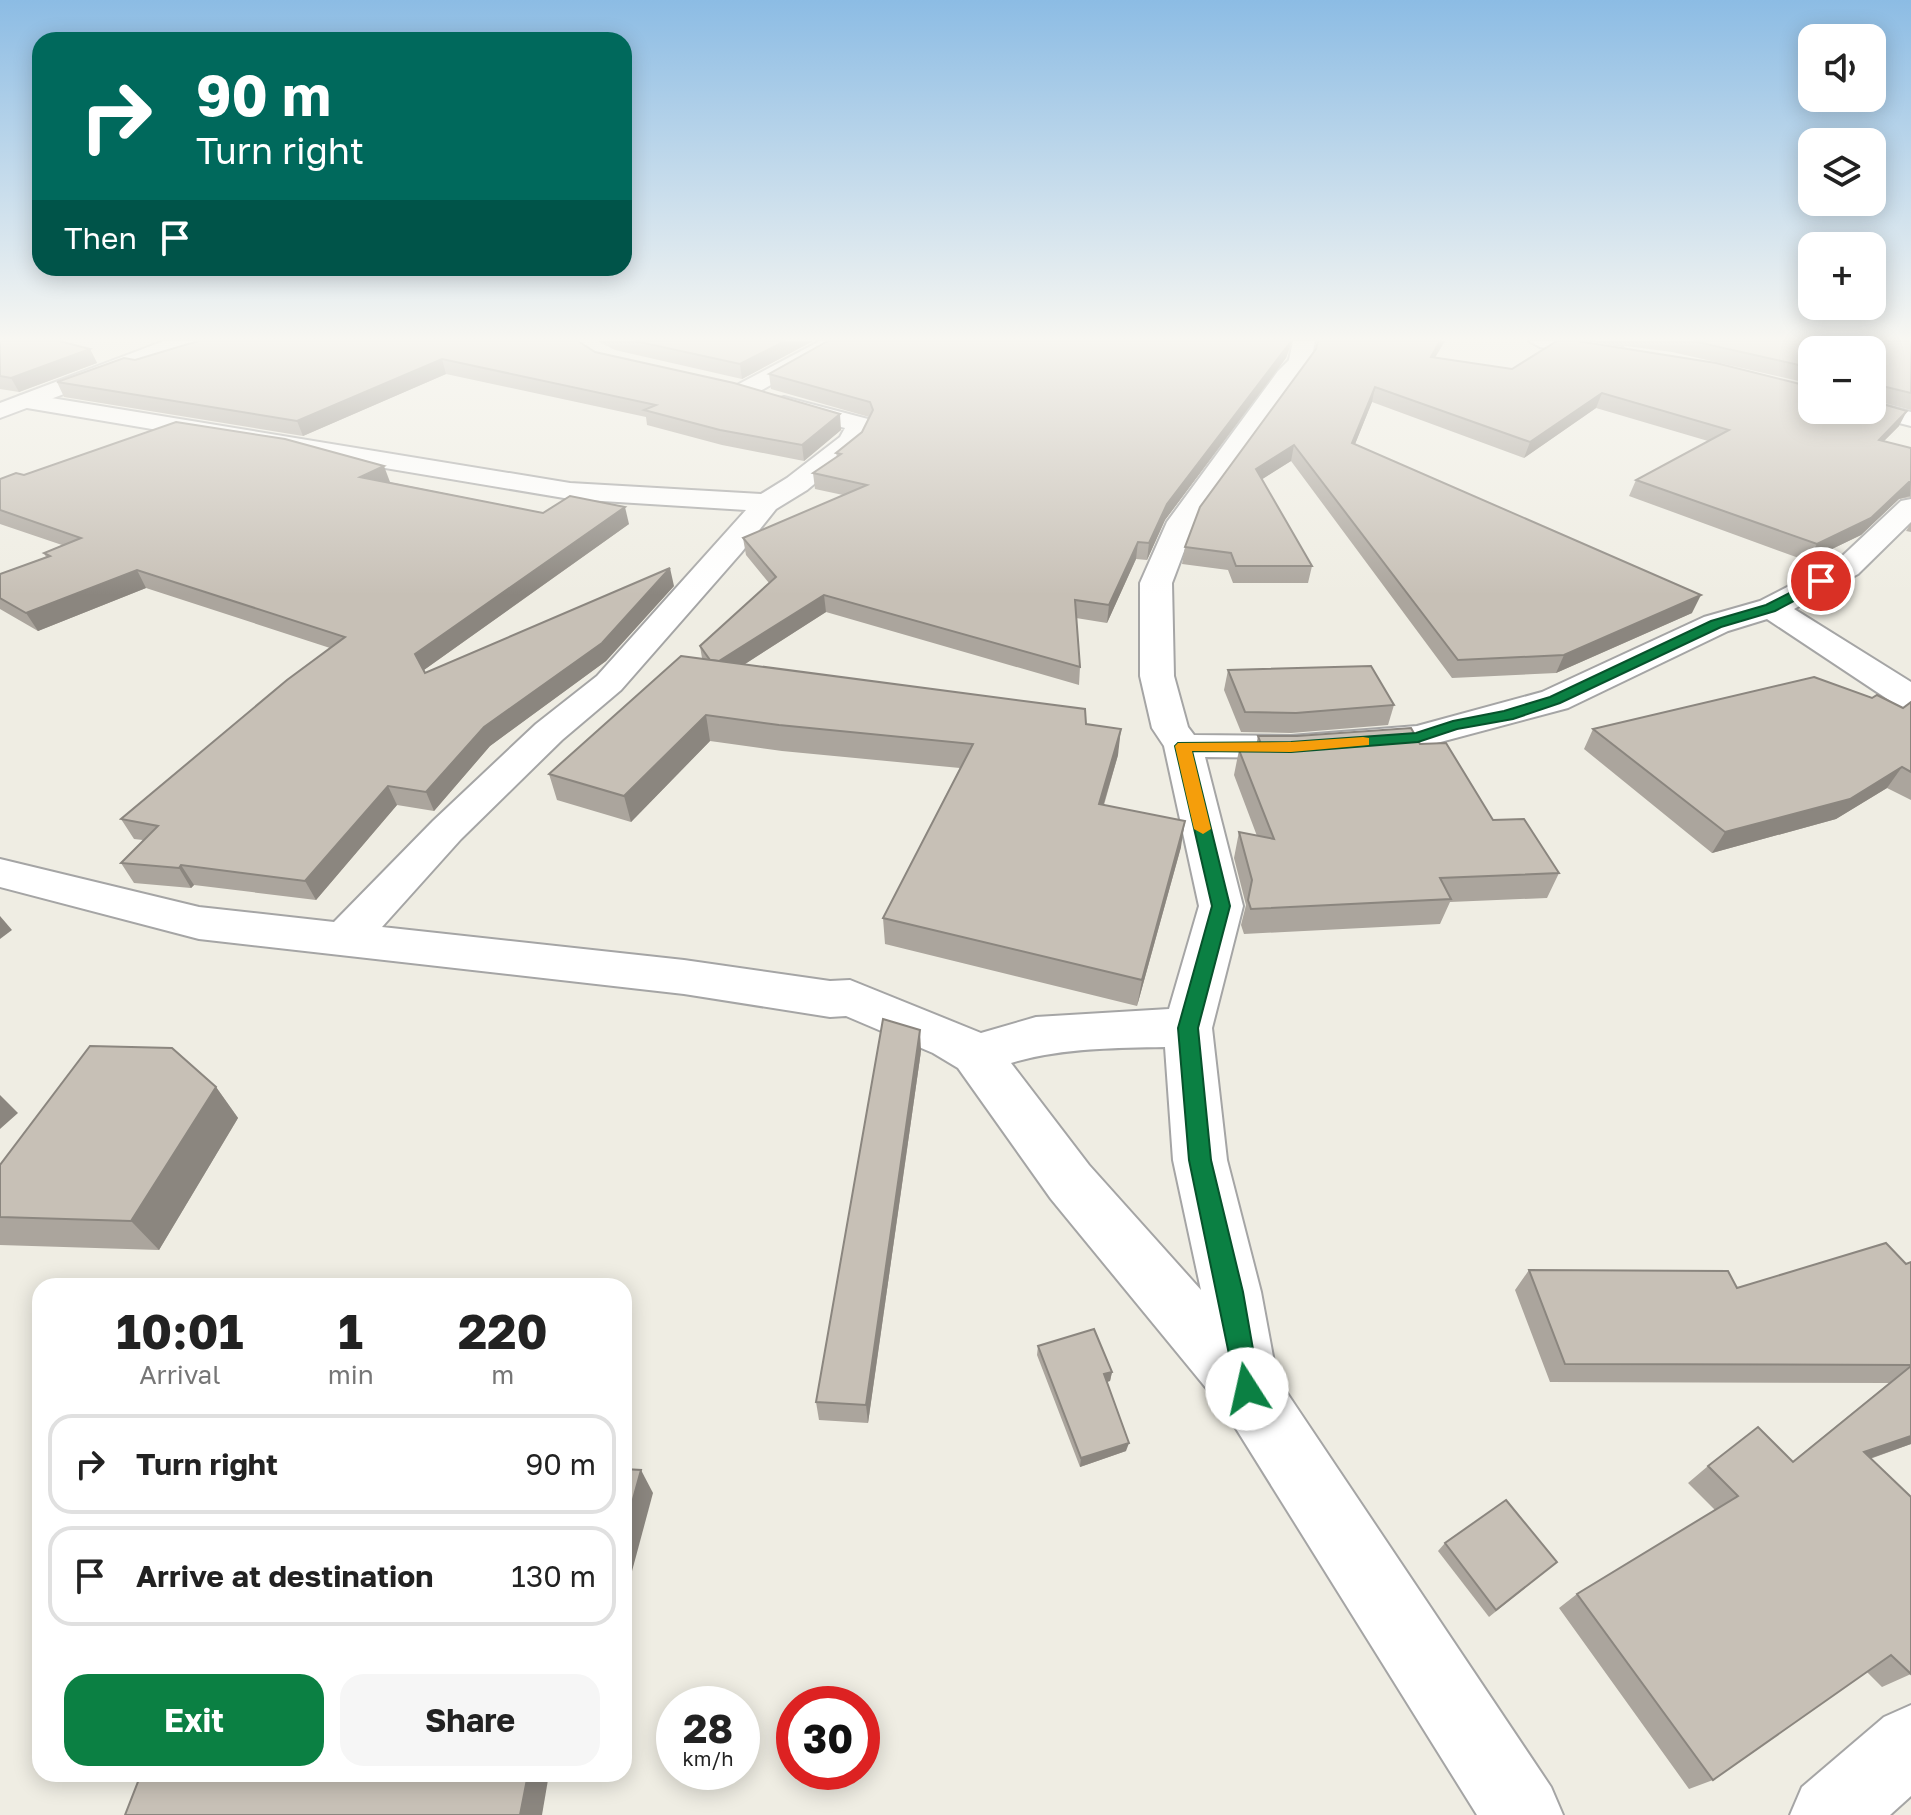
<!DOCTYPE html>
<meta charset="utf-8">
<style>
body{margin:0;font-family:"Golos Text",sans-serif;background:#f6f6f6;color:#222;height:100vh;display:flex;flex-direction:column;font-size:30px;white-space:nowrap}
*{box-sizing:border-box;margin:0}
p{font-size:26px;color:#767676}
.icon{flex:none;width:44px;height:44px;fill:none;stroke:currentColor;stroke-width:2;stroke-linecap:round;stroke-linejoin:round}
.map{position:relative;flex:1;overflow:hidden}
.side{position:absolute;left:32px;top:1278px;width:600px;height:504px;display:flex;flex-direction:column;background:#fff;border-radius:24px;box-shadow:0 4px 20px #0003}
.side>*{flex:none}
.banner{position:absolute;left:32px;top:32px;width:600px;height:244px;border-radius:24px;box-shadow:0 4px 20px #0003;background:#00695c;color:#fff;overflow:hidden}
.tools{position:absolute;left:1798px;top:24px;display:grid;gap:16px}
.tools a{display:grid;place-items:center;width:88px;height:88px;border-radius:16px;background:#fff;box-shadow:0 4px 20px #0003;font-size:40px}
.speed{position:absolute;left:656px;top:1686px;display:flex;gap:16px;font-size:40px;font-weight:700;text-align:center}
.speed>*{display:grid;place-content:center;width:104px;height:104px;border-radius:50%;background:#fff;box-shadow:0 4px 20px #0003;line-height:1}
.speed small{font-size:20px;font-weight:400}
.speed .limit{border:12px solid #d22;background:#fff;color:#111}
.pin{position:absolute;display:grid;place-items:center;width:68px;height:68px;color:#fff;margin:-34px;border:4px solid #fff;border-radius:50%;box-shadow:0 2px 8px #0007}
.me{position:absolute;width:88px;margin:-44px;rotate:350deg;stroke-linejoin:round;filter:drop-shadow(0 0 6px #0008)}
.turn{display:flex;align-items:center;gap:28px;height:168px;padding:0 32px;font-size:36px}
.turn .icon{width:104px;height:104px;stroke-width:2.5}
.turn b{display:block;font-size:56px;line-height:68px}
.then{display:flex;align-items:center;height:76px;padding:0 32px;background:#0003;gap:16px;font-size:30px}
.eta{display:flex;justify-content:space-evenly;align-items:center;height:136px;text-align:center}
.eta b{font-size:48px;font-weight:700;line-height:56px}
.action{display:flex;gap:16px;margin-top:auto;padding:16px 32px}
.action a{flex:1;height:92px;border-radius:24px;background:#0b8043;color:#fff;font-size:32px;font-weight:700;line-height:92px;text-align:center}
.action a+a{background:#f6f6f6;color:#222}
ul{padding:0;list-style:none}
li{display:flex;align-items:center;gap:24px;height:100px;margin:0 16px 12px;padding:0 16px;border:4px solid #e0e0e0;border-radius:24px}
li div{flex:1}
li b{display:block;font-size:30px}
li em{font-style:normal}
.map>svg:first-child{display:block}
</style>
<div class="map">
<svg width="1911" height="1815" viewBox="0 0 1911 1815">
<rect width="100%" height="100%" fill="#efede3"/>
<g fill="none" stroke-linecap="round" stroke-linejoin="round">
<defs>
<g id="minor">
<polygon points="820,341 848,341 753,395 737,395 733,390 737,385"/>
<path d="M 1293,341 L 1315,341 L 1311,361 L 1195,522 L 1172,583 L 1174,676 L 1188,727 L 1194,735 L 1291,736 L 1417,726 L 1542,692 L 1704,617 L 1760,601 L 1836,562 L 1901,501 L 1911,499 L 1911,522 L 1858,574 L 1794,609 L 1911,682 L 1911,709 L 1898,706 L 1767,619 L 1728,631 L 1568,708 L 1418,748 L 1291,758 L 1205,757 L 1243,906 L 1212,1028 L 1227,1160 L 1261,1292 L 1277,1378 L 1551,1787 L 1563,1815 L 1477,1815 L 1225,1411 L 1051,1199 L 958,1068 L 933,1053 L 846,1016 L 830,1017 L 684,994 L 199,939 L 0,887 L 0,859 L 199,907 L 334,922 L 433,821 L 536,724 L 597,676 L 746,510 L 570,499 L 27,408 L 19,406 L 15,401 L 19,396 L 27,394 L 570,483 L 761,494 L 787,478 L 840,437 L 845,428 L 776,409 L 772,404 L 776,399 L 784,397 L 868,419 L 871,424 L 860,446 L 807,490 L 776,509 L 741,553 L 621,690 L 562,740 L 461,839 L 382,927 L 684,960 L 830,981 L 850,980 L 981,1033 L 1036,1017 L 1169,1009 L 1199,906 L 1164,746 L 1152,728 L 1140,676 L 1140,583 L 1167,522 L 1278,371 L 1289,360 ZM 1165,1047 L 1173,1160 L 1201,1290 L 1089,1165 L 1011,1063 C 1060,1048 1114,1048 1165,1047 Z"/>
<polygon points="1529,341 1585,341 1622,347 1625,352 1614,359 1540,347"/>
<polygon points="1872,402 1911,412 1911,426 1863,414 1861,410 1872,410"/>
<polygon points="1911,1705 1911,1796 1890,1815 1790,1815 1802,1787 1884,1717"/>
</g>
<polygon id="tertiary" points="164,341 195,341 192,346 0,418 0,403"/>
</defs>
<use href="#minor" stroke="#a5a5a5" stroke-width="4"/>
<use href="#tertiary" stroke="#a5a5a5" stroke-width="4"/>
<use href="#minor" fill="#fff" fill-rule="evenodd"/>
<use href="#tertiary" fill="#fff" fill-rule="evenodd"/>
</g>
<g fill="#aba59d">
<polygon points="0,341 90,349 97,363 19,392 0,389"/>
<polygon points="597,341 813,341 742,379 615,350"/>
<polygon points="828,341 1292,341 1286,358 1165,520 1147,560 1136,559 1107,623 1076,618 1080,667 1079,685 826,612 745,664 1086,724 1118,755 1104,805 1181,847 1137,1006 885,944 883,918 960,768 782,751 710,741 631,822 557,800 549,774 702,658 700,646 769,583 746,555 743,538 843,495 815,489 813,473 837,457 836,453 862,432 869,417 771,389 769,374"/>
<polygon points="1587,341 1911,341 1911,410 1873,400 1872,401 1899,426 1884,441 1911,448 1911,497 1899,499 1861,535 1807,561 1629,496 1636,480 1708,441 1596,408 1524,458 1372,402 1355,444 1692,613 1556,673 1452,678 1291,461 1262,479 1312,566 1308,583 1233,583 1228,570 1182,564 1185,547 1316,350 1435,357 1512,369 1872,410 1872,350 1812,350 1812,384 1672,352"/>
<polygon points="595,352 841,430 804,461 722,445 647,425 646,417 446,374 303,436 64,397 57,382 135,360"/>
<polygon points="24,475 390,482 389,482 543,513 629,524 424,670 425,673 674,586 606,661 490,746 434,811 397,805 316,900 194,885 191,888 134,883 121,863 143,840 134,839 121,819 330,648 146,588 38,631 0,609 0,574 46,557 44,553 62,545 0,524 0,479"/>
<polygon points="1911,523 1911,532 1906,531"/>
<polygon points="1228,670 1394,705 1388,725 1291,733 1241,732 1224,690"/>
<polygon points="1872,698 1903,708 1911,702 1911,800 1887,788 1836,819 1712,853 1584,749 1593,729"/>
<polygon points="1258,736 1420,744 1493,820 1559,873 1547,898 1450,902 1440,924 1244,934 1241,925 1246,905 1234,858 1239,832 1257,836 1234,775 1239,750 1255,750"/>
<polygon points="921,1051 868,1423 819,1420 816,1402"/>
<polygon points="216,1087 238,1118 159,1250 0,1245 0,1165"/>
<polygon points="1911,1262 1911,1444 1870,1459 1911,1674 1882,1687 1867,1672 1713,1780 1689,1789 1559,1608 1577,1594 1715,1510 1688,1483 1708,1466 1793,1461 1889,1383 1550,1382 1515,1290 1529,1270 1737,1288 1906,1264"/>
<polygon points="1038,1346 1112,1372 1110,1381 1107,1382 1126,1451 1080,1467 1037,1355"/>
<polygon points="1445,1543 1557,1562 1489,1617 1438,1551"/>
</g>
<g fill="#8b867f">
<polygon points="785,341 813,341 742,379 740,364"/>
<polygon points="1290,341 1292,341 1286,358 1165,520 1147,560 1149,543 1167,504"/>
<polygon points="1440,341 1445,341 1427,371 1431,357"/>
<polygon points="90,349 97,363 19,392 11,378"/>
<polygon points="442,359 446,374 303,436 297,421"/>
<polygon points="1375,387 1372,402 1349,459 1352,443"/>
<polygon points="1602,393 1596,408 1524,458 1530,442"/>
<polygon points="1907,411 1899,426 1870,455 1879,440"/>
<polygon points="840,414 841,430 804,461 802,445"/>
<polygon points="1294,445 1291,461 1253,485 1256,469"/>
<polygon points="384,466 390,482 367,493 360,477"/>
<polygon points="1909,482 1911,482 1910,496 1899,499 1861,535 1807,561 1817,544"/>
<polygon points="625,507 629,524 421,672 415,654"/>
<polygon points="1138,542 1136,559 1107,623 1109,605"/>
<polygon points="670,568 674,586 606,661 490,746 434,811 426,792 484,727"/>
<polygon points="137,570 146,588 38,631 26,613"/>
<polygon points="824,595 826,612 717,682 714,664"/>
<polygon points="1701,595 1692,613 1556,673 1564,655"/>
<polygon points="706,715 710,741 631,822 624,796"/>
<polygon points="1121,729 1118,755 1096,830 1099,804"/>
<polygon points="1902,767 1887,788 1836,819 1712,853 1725,832"/>
<polygon points="388,786 397,805 316,900 305,881"/>
<polygon points="1185,821 1181,847 1137,1006 1142,980"/>
<polygon points="181,865 194,885 191,888 179,868"/>
<polygon points="0,916 12,930 0,939"/>
<polygon points="920,1030 921,1051 868,1423 866,1405"/>
<polygon points="216,1087 238,1118 159,1250 131,1221"/>
<polygon points="0,1095 18,1113 0,1129"/>
<polygon points="1112,1372 1110,1381 1102,1383 1104,1374"/>
<polygon points="1911,1436 1911,1444 1840,1469 1864,1452"/>
<polygon points="1129,1443 1126,1451 1080,1467 1081,1458"/>
<polygon points="641,1470 653,1493 624,1601 624,1532"/>
<polygon points="528,1774 549,1774 542,1815 520,1815"/>
</g>
<g fill="#c7c0b6" stroke="#8b867f" stroke-width="2">
<polygon points="0,341 59,341 90,349 11,378 0,376"/>
<polygon points="198,341 578,341 595,352 734,383 840,414 802,445 720,430 644,410 656,405 442,359 297,421 57,382 124,358 135,360"/>
<polygon points="635,341 785,341 740,364"/>
<polygon points="828,341 1290,341 1289,344 1167,504 1149,543 1138,542 1109,605 1075,600 1080,667 824,595 719,661 710,660 700,646 776,577 743,538 867,485 813,473 841,454 836,453 862,432 873,410 870,402 769,374"/>
<polygon points="1318,341 1440,341 1431,357 1512,369 1557,341 1577,341 1716,363 1812,387 1812,410 1872,410 1872,401 1907,411 1879,440 1911,448 1911,482 1909,482 1871,518 1817,544 1636,480 1729,430 1602,393 1530,442 1375,387 1352,443 1701,595 1564,655 1458,660 1294,445 1256,469 1312,566 1236,566 1231,553 1185,547 1200,507 1316,349"/>
<polygon points="1693,341 1911,341 1911,393 1878,385 1877,392 1872,392 1872,350 1812,350 1812,368"/>
<polygon points="176,422 285,439 384,466 360,477 543,513 570,496 625,507 415,654 425,673 670,568 602,643 484,727 426,792 388,786 305,881 181,865 179,868 121,863 158,826 121,819 287,680 345,637 137,570 26,613 0,598 0,574 50,556 44,553 81,538 0,510 0,479 16,473 24,475"/>
<polygon points="681,656 1085,709 1086,724 1121,729 1099,804 1185,821 1142,980 883,918 973,744 779,725 706,715 624,796 549,774"/>
<polygon points="1371,666 1394,705 1296,713 1245,712 1228,670"/>
<polygon points="1814,677 1872,698 1877,695 1903,708 1911,702 1911,772 1902,767 1850,799 1725,832 1593,729"/>
<polygon points="1411,728 1420,744 1446,743 1493,820 1524,819 1559,873 1440,878 1451,899 1251,909 1248,900 1252,880 1239,832 1274,839 1239,750 1263,749 1258,736 1297,736"/>
<polygon points="883,1019 920,1030 866,1405 816,1402"/>
<polygon points="90,1046 172,1048 216,1087 131,1221 0,1217 0,1165"/>
<polygon points="1886,1243 1906,1264 1911,1262 1911,1365 1565,1364 1529,1270 1728,1271 1737,1288"/>
<polygon points="1094,1329 1112,1372 1104,1374 1129,1443 1081,1458 1038,1346"/>
<polygon points="1911,1366 1911,1436 1864,1452 1911,1497 1911,1674 1891,1655 1713,1780 1577,1594 1738,1496 1708,1466 1758,1427 1793,1462"/>
<polygon points="624,1469 641,1470 624,1532"/>
<polygon points="1506,1500 1557,1562 1496,1610 1445,1543"/>
<polygon points="141,1774 528,1774 520,1815 125,1815"/>
</g>
<linearGradient id="sky" x2="0" y2="1"><stop stop-color="#8cbce4"/><stop offset="0.57" stop-color="#f8f7f2"/><stop offset="1" stop-color="#f8f7f2" stop-opacity="0"/></linearGradient>
<rect width="1911" height="595" fill="url(#sky)"/>
<polygon fill="#0b8043" stroke="#07532c" stroke-width="2" points="1821,577 1828,581 1826,584 1775,611 1721,627 1560,703 1513,719 1457,729 1418,742 1291,752 1192,751 1230,906 1198,1028 1211,1160 1243,1292 1260,1389 1256,1398 1247,1402 1238,1398 1189,1160 1178,1028 1212,906 1175,746 1178,743 1291,742 1416,733 1453,721 1504,711 1550,697 1711,621 1766,605"/>
<polygon fill="#f59e0b" points="1363,737 1369,738 1369,745 1291,752 1192,751 1211,829 1203,834 1194,829 1175,746 1178,743 1291,742"/>
</svg>
<div class="tools">
<a><svg class="icon" aria-label="sound" viewBox="0 0 24 24"><path d="M4 9h4l5-4v14l-5-4H4zM17 9q2 3 0 6"/></svg></a>
<a><svg class="icon" aria-label="layers" viewBox="0 0 24 24"><path d="M12 4l9 5-9 5-9-5zM3 14l9 5 9-5"/></svg></a>
<a>+</a>
<a>−</a>
</div>
<div class="speed"><div>28<small>km/h</small></div><div class="limit">30</div></div>
<div class="pin" style="left:1821px;top:581px;background:#d93025"><svg class="icon" aria-label="arrive" viewBox="0 0 24 24"><path d="M6 21V4h12l-3 4 3 4H6"/></svg></div>
<svg class="me" style="left:1247px;top:1389px" viewBox="-20 -20 40 40"><circle r="19" fill="#fff"/><path d="M0-13L10 11 0 6-10 11z" fill="#0b8043"/></svg>
<div class="banner">
<div class="turn"><svg class="icon" aria-label="right" viewBox="0 0 24 24"><path d="M7 20v-9h11M14 6l5 5-5 5"/></svg><div><b>90 m</b>Turn right</div></div>
<div class="then">Then<svg class="icon" aria-label="arrive" viewBox="0 0 24 24"><path d="M6 21V4h12l-3 4 3 4H6"/></svg></div>
</div>
<section class="side">
<div class="eta">
<div><b>10:01</b><p>Arrival</p></div>
<div><b>1</b><p>min</p></div>
<div><b>220</b><p>m</p></div>
</div>
<ul>
<li><svg class="icon" aria-label="right" viewBox="0 0 24 24"><path d="M7 20v-9h11M14 6l5 5-5 5"/></svg><div><b>Turn right</b></div><em>90 m</em></li>
<li><svg class="icon" aria-label="arrive" viewBox="0 0 24 24"><path d="M6 21V4h12l-3 4 3 4H6"/></svg><div><b>Arrive at destination</b></div><em>130 m</em></li>
</ul>
<div class="action"><a>Exit</a><a>Share</a></div>
</section>
</div>
